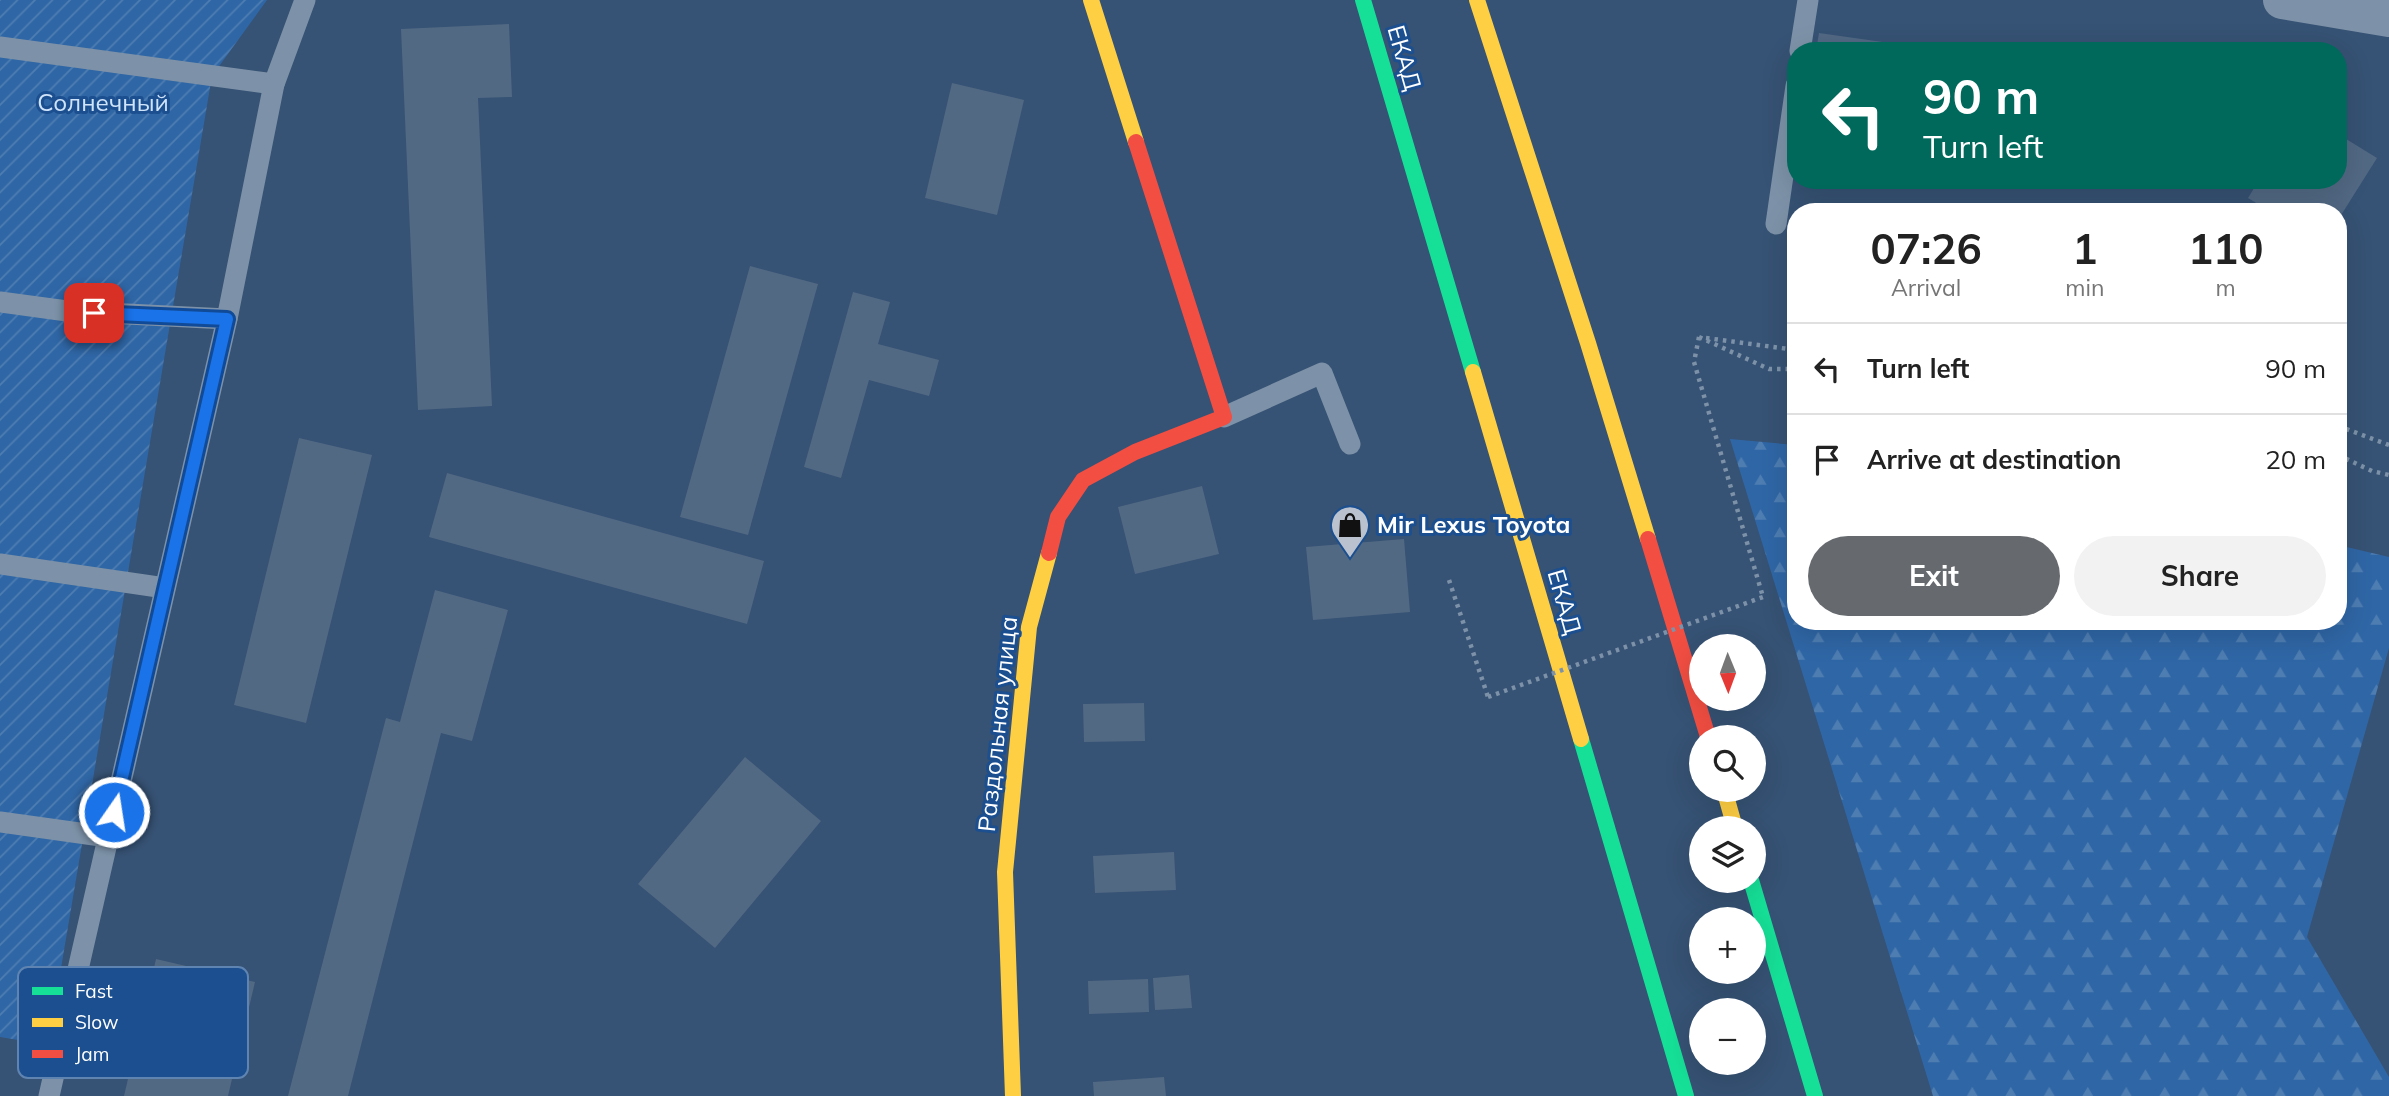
<!DOCTYPE html>
<meta charset="utf-8">
<style>
body{margin:0;font-family:Mulish,sans-serif;background:#f2f2f2;color:#222;height:100vh;display:flex;flex-direction:column;font-size:26px;white-space:nowrap}
*{box-sizing:border-box;margin:0}
p{font-size:23px;color:#767676}
.icon{flex:none;width:38px;height:38px;fill:none;stroke:currentColor;stroke-width:2;stroke-linecap:round;stroke-linejoin:round}
.map{position:relative;flex:1;overflow:hidden}
.sheet{position:absolute;left:1787px;top:203px;width:560px;height:427px;display:flex;flex-direction:column;background:#fff;border-radius:28px;box-shadow:0 7px 28px #0002}
.sheet>*{flex:none}
.banner{position:absolute;left:1787px;top:42px;width:560px;height:147px;border-radius:28px;box-shadow:0 7px 28px #0002;background:#00695c;color:#fff;overflow:hidden}
.needle{width:46px;rotate:179deg}
.fabs{position:absolute;left:1689px;top:634px;display:grid;gap:14px}
.fabs a{display:grid;place-items:center;width:77px;height:77px;border-radius:50%;background:#fff;box-shadow:0 7px 28px #0002;font-size:35px}
.pin{position:absolute;display:grid;place-items:center;width:60px;height:60px;color:#fff;margin:-30px;border-radius:14px;box-shadow:0 4px 10px #0006}
.me{position:absolute;width:77px;margin:-38px;rotate:13deg;stroke-linejoin:round;filter:drop-shadow(0 0 5px #0008)}
.turn{display:flex;align-items:center;gap:24px;height:147px;padding:0 21px;font-size:32px}
.turn .icon{width:91px;height:91px;stroke-width:2.5}
.turn b{display:block;font-size:49px;line-height:60px}
.eta{display:flex;justify-content:space-evenly;align-items:center;height:119px;text-align:center}
.eta b{font-size:42px;font-weight:700;line-height:49px}
.button{display:flex;gap:14px;margin-top:auto;padding:14px 21px}
.button a{flex:1;height:80px;border-radius:42px;background:#666a6f;color:#fff;font-size:28px;font-weight:700;line-height:80px;text-align:center}
.button a+a{background:#f2f2f2;color:#222}
ul{padding:0;list-style:none}
li{display:flex;align-items:center;gap:21px;height:91px;padding:0 21px;border-top:2px solid #e0e0e0}
li div{flex:1}
li b{display:block;font-size:26px}
li em{font-style:normal}
.map>svg:first-child{display:block}
</style>
<div class="map">
<svg width="2389" height="1096" viewBox="0 0 2389 1096">
<defs>
<pattern id="forest-firs" width="22" height="20" patternUnits="userSpaceOnUse" patternTransform="scale(1.75)"><rect width="22" height="20" fill="#2f66a5"/><path d="M5 1l3.5 6h-7zM16 11l3.5 6h-7z" fill="#4e7db2"/></pattern>
<pattern id="garden-furrows" width="10" height="10" patternUnits="userSpaceOnUse" patternTransform="scale(1.75)"><rect width="10" height="10" fill="#2f66a5"/><path d="M-1 1l2-2M0 10L10 0M9 11l2-2" fill="none" stroke="#4e7db2"/></pattern>
</defs>
<rect width="100%" height="100%" fill="#365274"/>
<polygon fill="url(#forest-firs)" points="1730,439 1795,445 1796,621 2338,621 2338,545 2389,557 2389,648 2307,937 2389,1077 2389,1096 1933,1096"/>
<polygon fill="url(#garden-furrows)" points="0,0 267,0 212,76 48,1045 0,1037"/>
<g fill="#526984">
<polygon points="509,24 512,97 478,98 492,406 418,410 401,29"/>
<polygon points="1819,33 1932,49 1932,51 1816,51"/>
<polygon points="952,83 1024,100 997,215 925,198"/>
<polygon points="2338,134 2377,158 2338,220 2338,212 2271,212 2248,198 2259,180 2338,180"/>
<polygon points="750,266 818,284 748,535 680,517"/>
<polygon points="853,292 890,302 878,344 939,360 929,396 869,380 841,478 804,467"/>
<polygon points="299,438 372,455 306,723 234,705"/>
<polygon points="447,473 764,561 747,624 429,537"/>
<polygon points="1202,486 1219,554 1135,574 1118,507"/>
<polygon points="1404,539 1410,612 1313,620 1306,547"/>
<polygon points="435,590 508,610 472,741 441,733 348,1096 288,1096 386,718 400,722"/>
<polygon points="1144,703 1145,741 1084,742 1083,704"/>
<polygon points="745,757 821,821 715,948 638,884"/>
<polygon points="1174,852 1176,890 1095,893 1093,856"/>
<polygon points="156,959 255,982 228,1096 124,1096"/>
<polygon points="1189,975 1192,1008 1155,1010 1153,978"/>
<polygon points="1148,979 1149,1012 1089,1014 1088,981"/>
<polygon points="1164,1077 1166,1096 1094,1096 1093,1082"/>
</g>
<g fill="none" stroke-linecap="round" stroke-linejoin="round">
<g stroke="#7d92a8" stroke-width="4.5" stroke-dasharray="3.5 5" stroke-linecap="butt">
<polyline points="1699,337 1694,362 1763,597"/>
<polyline points="1699,337 1769,369 1796,369"/>
<polyline points="1706,338 1796,350"/>
<polyline points="2338,426 2389,445"/>
<polyline points="2338,455 2372,471 2389,475"/>
<polyline points="1449,580 1488,697"/>
</g>
<g stroke="#7d92a8" stroke-width="21">
<polyline points="0,47 274,84"/>
<polyline points="1800,51 1808,0"/>
<polyline points="1776,224 1796,86"/>
<polyline points="0,302 67,311 227,319"/>
<polyline points="1224,417 1322,373 1350,444"/>
<polyline points="0,564 165,588"/>
<polyline points="0,822 108,837"/>
<polyline points="49,1096 227,319 274,84 305,0"/>
</g>
<polyline stroke="#7d92a8" stroke-width="38" points="2282,0 2389,18"/>
<g stroke="#16e098" stroke-width="16">
<polyline points="1363,0 1473,372"/>
<polyline points="1581,739 1686,1096"/>
<polyline points="1751,880 1815,1096"/>
</g>
<g stroke="#ffcf43" stroke-width="16">
<polyline points="1091,0 1136,142"/>
<polyline points="1477,0 1588,343 1648,539"/>
<polyline points="1473,372 1581,739"/>
<polyline points="1724,789 1735,828"/>
<polyline points="1013,1096 1005,872 1029,627 1049,553"/>
</g>
<g stroke="#f24e42" stroke-width="16">
<polyline points="1648,539 1708,737"/>
<polyline points="1049,553 1058,517 1083,480 1135,452 1224,417 1136,142"/>
</g>
<polyline stroke="#7d92a8" stroke-width="4.5" stroke-dasharray="3.5 5" stroke-linecap="butt" points="1488,697 1763,597"/>
</g>
<g fill="none" stroke-linecap="round" stroke-linejoin="round">
<defs>
<polyline id="route" points="94,313 227,319 114,812"/>
</defs>
<use href="#route" stroke="#114b97" stroke-width="18"/>
<use href="#route" stroke="#1a73e8" stroke-width="12"/>
</g>
<defs>
<symbol id="shop-pin" viewBox="-11 -11 22 30"><path d="M0 17L-7.5 6A9.5 9.5 0 1 1 7.5 6Z" fill="#b9c2ce" stroke="#1b4f8f"/><path d="M-5-2.5h2.3a2.7 3.5 0 0 1 5.4 0H5L5.5 6h-11ZM-1.5-2.5h3a1.5 2.3 0 0 0-3 0Z" fill="#111"/></symbol>
</defs>
<g fill-rule="evenodd">
<use href="#shop-pin" x="1328" y="503" width="44" height="60"/>
</g>
<g text-anchor="middle" stroke-width="6" stroke-linejoin="round" paint-order="stroke">
<g font-size="24" fill="#fff" stroke="#1b4f8f">
<text transform="translate(1404 58) rotate(74)" y="8">ЕКАД</text>
<text transform="translate(1564 602) rotate(74)" y="8">ЕКАД</text>
<text transform="translate(998 724) rotate(-84)" y="8">Раздольная улица</text>
</g>
<g font-size="24" fill="#cfe3fa" stroke="#1b4f8f">
<text x="103" y="111">Солнечный</text>
</g>
<g font-size="24" font-weight="bold" fill="#fff" stroke="#1b4f8f" text-anchor="start">
<text x="1377" y="533">Mir Lexus Toyota</text>
</g>
</g>
<rect x="18" y="967" width="230" height="111" rx="10" fill="#1b4f8f" stroke="#5f84b1" stroke-width="2"/>
<rect x="32" y="987" width="31" height="8" fill="#16e098"/>
<rect x="32" y="1018" width="31" height="9" fill="#ffcf43"/>
<rect x="32" y="1050" width="31" height="8" fill="#f24e42"/>
<g font-size="19" fill="#fff">
<text x="75" y="998">Fast</text>
<text x="75" y="1029">Slow</text>
<text x="75" y="1061">Jam</text>
</g>
</svg>
<div class="fabs">
<a><svg class="needle" viewBox="-14 -14 28 28"><path d="M0-13l5 13h-10z" fill="#e53935"/><path d="M0 13l5-13h-10z" fill="#767676"/></svg></a>
<a><svg class="icon" aria-label="search" viewBox="0 0 24 24"><circle cx="10" cy="10" r="6"/><path d="M15 15l6 6"/></svg></a>
<a><svg class="icon" aria-label="layers" viewBox="0 0 24 24"><path d="M12 4l9 5-9 5-9-5zM3 14l9 5 9-5"/></svg></a>
<a>+</a>
<a>−</a>
</div>
<div class="pin" style="left:94px;top:313px;background:#d93025"><svg class="icon" aria-label="arrive" viewBox="0 0 24 24"><path d="M6 21V4h12l-3 4 3 4H6"/></svg></div>
<svg class="me" style="left:114px;top:812px" viewBox="-20 -20 40 40"><circle r="17" fill="#1a73e8" stroke="#fff" stroke-width="3"/><path d="M0-11L8 9 0 5-8 9z" fill="#fff"/></svg>
<div class="banner">
<div class="turn"><svg class="icon" aria-label="left" viewBox="0 0 24 24"><path d="M17 20v-9H6M10 6l-5 5 5 5"/></svg><div><b>90 m</b>Turn left</div></div>
</div>
<section class="sheet">
<div class="eta">
<div><b>07:26</b><p>Arrival</p></div>
<div><b>1</b><p>min</p></div>
<div><b>110</b><p>m</p></div>
</div>
<ul>
<li><svg class="icon" aria-label="left" viewBox="0 0 24 24"><path d="M17 20v-9H6M10 6l-5 5 5 5"/></svg><div><b>Turn left</b></div><em>90 m</em></li>
<li><svg class="icon" aria-label="arrive" viewBox="0 0 24 24"><path d="M6 21V4h12l-3 4 3 4H6"/></svg><div><b>Arrive at destination</b></div><em>20 m</em></li>
</ul>
<div class="button"><a>Exit</a><a>Share</a></div>
</section>
</div>
